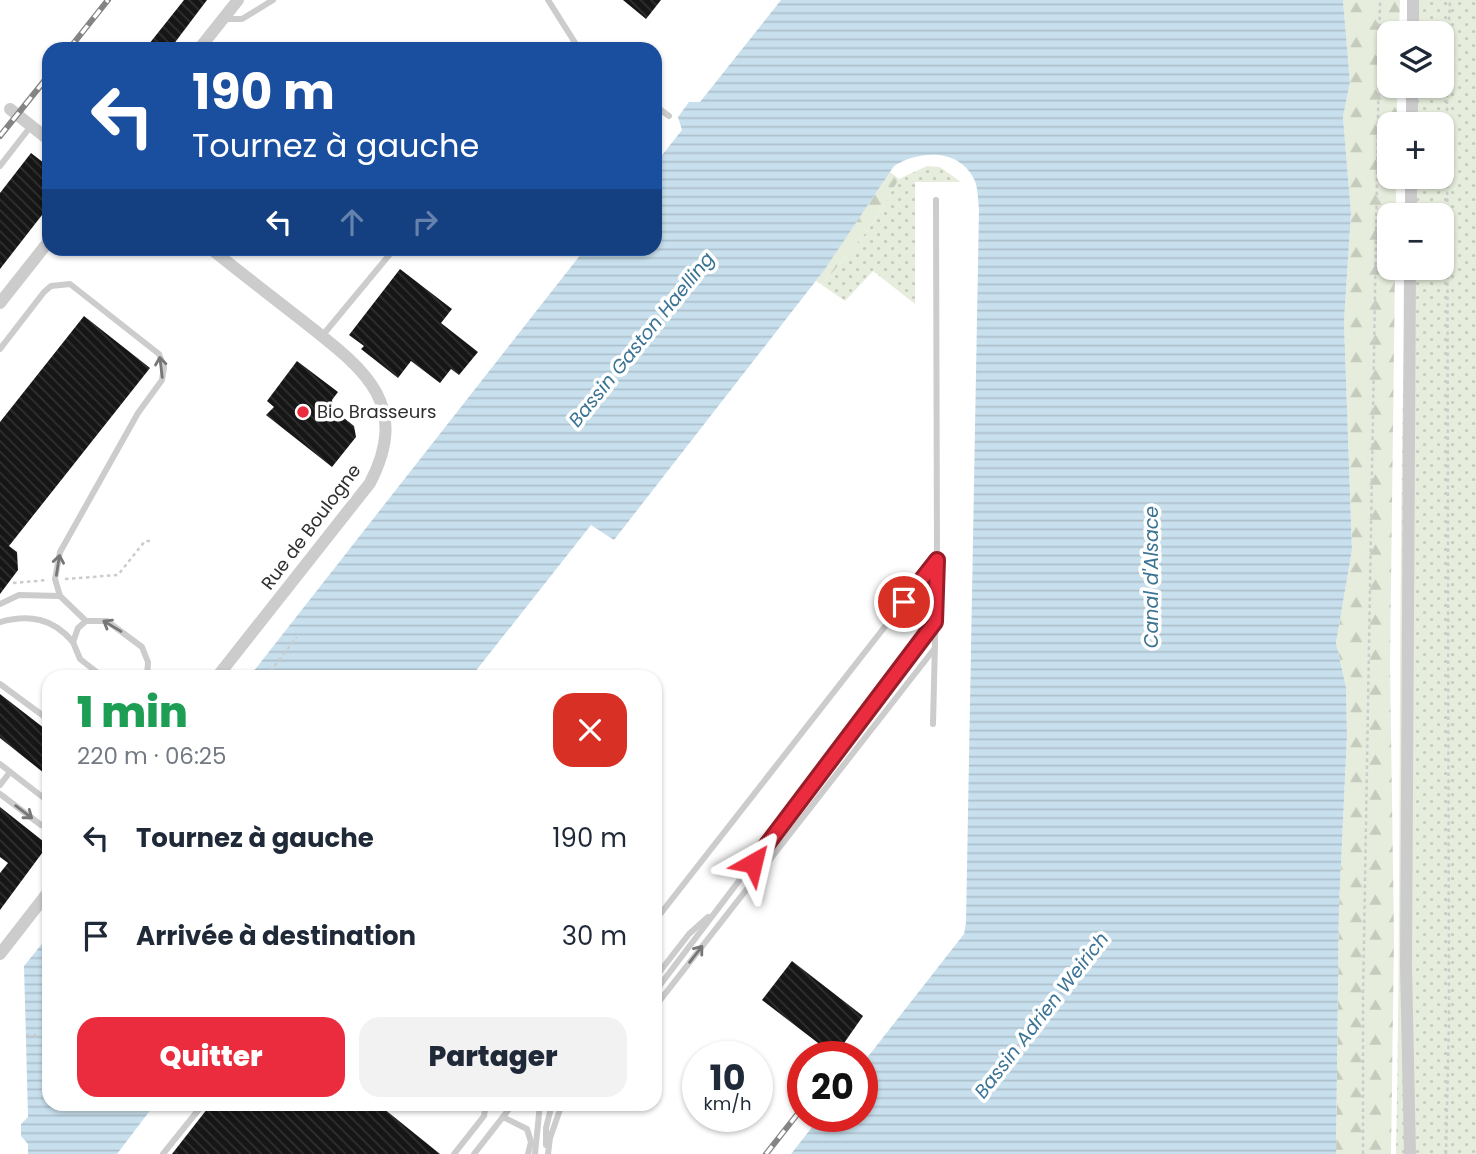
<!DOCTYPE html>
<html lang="fr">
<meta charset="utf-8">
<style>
body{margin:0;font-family:Poppins,sans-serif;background:#f2f2f3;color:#1f2937;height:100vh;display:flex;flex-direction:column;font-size:26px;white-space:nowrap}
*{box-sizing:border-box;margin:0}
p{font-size:23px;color:#747a83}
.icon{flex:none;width:38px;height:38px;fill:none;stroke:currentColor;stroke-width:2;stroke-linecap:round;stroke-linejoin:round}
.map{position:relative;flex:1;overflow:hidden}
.panel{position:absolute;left:42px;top:670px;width:620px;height:441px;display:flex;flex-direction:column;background:#fff;border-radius:21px;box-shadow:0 2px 5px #0004}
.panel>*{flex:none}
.banner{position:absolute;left:42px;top:42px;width:620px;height:214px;border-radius:21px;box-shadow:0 2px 5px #0004;background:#1a4fa0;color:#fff;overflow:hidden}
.fabs{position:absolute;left:1377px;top:21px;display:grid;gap:14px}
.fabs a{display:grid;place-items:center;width:77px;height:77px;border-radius:14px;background:#fff;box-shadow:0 2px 5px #0004;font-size:35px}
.speed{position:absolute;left:682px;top:1041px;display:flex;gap:14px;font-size:35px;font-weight:700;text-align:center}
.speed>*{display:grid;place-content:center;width:91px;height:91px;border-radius:50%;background:#fff;box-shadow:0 2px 5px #0004;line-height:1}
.speed small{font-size:18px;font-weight:400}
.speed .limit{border:10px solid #d22;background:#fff;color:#111}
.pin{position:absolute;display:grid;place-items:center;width:60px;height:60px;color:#fff;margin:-30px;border:4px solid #fff;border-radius:50%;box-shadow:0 2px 7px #0007}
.me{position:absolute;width:77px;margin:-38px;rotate:37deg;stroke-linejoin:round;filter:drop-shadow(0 0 5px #0008)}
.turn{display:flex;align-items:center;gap:24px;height:147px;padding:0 35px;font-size:32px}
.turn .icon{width:91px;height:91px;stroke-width:2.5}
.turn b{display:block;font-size:49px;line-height:60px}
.lanes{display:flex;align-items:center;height:66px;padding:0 35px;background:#0003;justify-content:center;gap:35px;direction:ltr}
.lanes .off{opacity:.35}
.round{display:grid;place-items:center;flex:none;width:74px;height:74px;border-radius:21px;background:#f2f2f3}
.headline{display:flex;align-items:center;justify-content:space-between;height:119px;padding:0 35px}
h1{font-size:42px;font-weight:800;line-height:52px;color:#1e9e55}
.primary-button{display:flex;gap:14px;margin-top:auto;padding:14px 35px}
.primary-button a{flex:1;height:80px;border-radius:21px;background:#eb2c3e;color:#fff;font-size:28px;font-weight:800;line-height:80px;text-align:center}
.primary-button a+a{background:#f2f2f3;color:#1f2937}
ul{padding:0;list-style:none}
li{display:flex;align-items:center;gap:21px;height:98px;padding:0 35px}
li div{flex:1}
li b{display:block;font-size:26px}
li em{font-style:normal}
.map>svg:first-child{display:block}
</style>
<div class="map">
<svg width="1476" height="1154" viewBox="0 0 1476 1154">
<defs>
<pattern id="grass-dots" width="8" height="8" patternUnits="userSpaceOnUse" patternTransform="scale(1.75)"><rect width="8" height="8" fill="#e6eddc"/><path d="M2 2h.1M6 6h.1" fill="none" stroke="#c6ccbd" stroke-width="1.8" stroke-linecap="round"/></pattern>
<pattern id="forest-firs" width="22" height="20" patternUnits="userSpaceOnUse" patternTransform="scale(1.75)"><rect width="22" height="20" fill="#e6eddc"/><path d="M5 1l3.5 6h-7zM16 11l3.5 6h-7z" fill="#c6ccbd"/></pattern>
<pattern id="water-rules" width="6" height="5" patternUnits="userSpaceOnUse" patternTransform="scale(1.75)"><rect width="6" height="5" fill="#c8e0ed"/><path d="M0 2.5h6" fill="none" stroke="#acc0cc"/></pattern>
<pattern id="building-back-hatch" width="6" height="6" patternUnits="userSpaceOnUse" patternTransform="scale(1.75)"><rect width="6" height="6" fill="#161616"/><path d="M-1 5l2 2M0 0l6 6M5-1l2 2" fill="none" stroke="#303030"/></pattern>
</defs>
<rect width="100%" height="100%" fill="#fff"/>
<g fill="url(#grass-dots)">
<path d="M 1414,0 L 1476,0 L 1476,1154 L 1396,1154 C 1402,859 1397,563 1406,268 L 1442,268 L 1442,215 L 1407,215 L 1408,177 L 1442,177 L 1442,124 L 1410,124 L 1411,86 L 1442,86 L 1442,33 L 1413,33 Z"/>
<polygon points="927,166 940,167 961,182 915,182 915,304 873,271 845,301 822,285 871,226 899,179"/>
</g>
<g fill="url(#forest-firs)">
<polygon points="1343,0 1400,0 1399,33 1390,33 1390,86 1397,86 1397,124 1390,124 1390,177 1396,177 1396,215 1390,215 1390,268 1395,268 1390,664 1394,938 1391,1154 1336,1154 1339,907 1347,736 1346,687 1336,643 1352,550 1344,322 1351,213 1343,117 1350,82"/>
<polygon points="890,172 899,179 871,226 822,285 816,281"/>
</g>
<g fill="url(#water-rules)">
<path d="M 781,0 L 1343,0 L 1350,82 L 1343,117 L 1351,213 L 1344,322 L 1352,550 L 1336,643 L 1346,687 L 1347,736 L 1339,907 L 1336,1154 L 791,1154 L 820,1117 L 863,1116 L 863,1063 L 964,934 L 966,923 L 979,209 C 978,201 978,189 975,181 C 960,148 920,150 894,166 L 825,269 L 614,540 L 591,525 L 471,677 L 249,677 L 585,249 L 654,248 L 655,164 L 682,130 L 678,117 L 689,102 L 700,102 Z"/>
<polygon points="49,935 49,1104 155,1104 117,1154 28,1154 28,1144 21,1136 21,1124 28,1117 24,966"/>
</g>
<g fill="url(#building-back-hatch)">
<polygon points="184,0 207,0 170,49 145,49"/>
<polygon points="623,0 661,0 646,19"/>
<polygon points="31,153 49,167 49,206 0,269 0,193"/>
<polygon points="400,269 452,309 441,323 478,352 459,375 451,369 440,383 411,361 398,378 361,349 364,346 349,335"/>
<polygon points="84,316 150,368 9,546 17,552 18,570 0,594 0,422"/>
<polygon points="297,361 338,392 332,400 333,409 354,426 356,437 332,467 266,415 274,407 267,401"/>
<polygon points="0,694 49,732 49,777 0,738"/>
<polygon points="0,807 48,845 0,910 0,873 8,863 0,857"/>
<polygon points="792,961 863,1016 835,1056 762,1000"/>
<polygon points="211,1104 378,1104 440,1154 172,1154"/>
</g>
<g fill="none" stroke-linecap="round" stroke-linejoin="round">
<g stroke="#ccc" stroke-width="2.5" stroke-dasharray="3.5 3.5" stroke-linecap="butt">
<polyline points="65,579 118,575 145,541 151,541"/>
<polyline points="13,583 48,580"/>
<polyline points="266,677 297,637"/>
<polyline points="26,1035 40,1035"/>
<polyline points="1363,1154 1363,999 1380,0"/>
<polyline points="1446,1154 1449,1020 1447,70 1450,0"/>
</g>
<g stroke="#ccc" stroke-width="6">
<polyline points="548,0 579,49"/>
<polyline points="225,19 242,19 273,0"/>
<polyline points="654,105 669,116"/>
<polyline points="0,166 31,126"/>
<polyline points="322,336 395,248"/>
<polyline points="0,349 44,292 51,286 70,284 159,354 164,367 162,380 138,413 60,552 55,579 60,596 86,621"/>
<polyline points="0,604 19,595 60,596"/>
<path d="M 0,622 C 29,614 53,618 73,642"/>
<polyline points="103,677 80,659 73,642 78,628 86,621 107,621 142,647 148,662 147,677"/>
<polyline points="0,684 49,720"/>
<polyline points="933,724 937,562"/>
<polyline points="0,764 49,802"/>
<polyline points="0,785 10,772"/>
<polyline points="0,794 41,825 49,827"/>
<polyline points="654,922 937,560 936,200"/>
<polyline points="654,979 689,934 708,917"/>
<polyline points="654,993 935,622"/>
<polyline points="654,1008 935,648"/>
<polyline points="503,1117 527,1129 531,1142 528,1154"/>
<polyline points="546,1145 546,1128 552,1104"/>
<polyline points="163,1154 200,1108"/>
<polyline points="454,1154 484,1116 486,1104"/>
<polyline points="474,1154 513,1104"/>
<polyline points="535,1154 540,1104"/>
<polyline points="548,1154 550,1138 562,1104"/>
</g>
<g stroke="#ccc" stroke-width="12">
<polyline points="1413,33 1413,0"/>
<polyline points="199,49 238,0"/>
<polyline points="10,109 49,140"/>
<polyline points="1412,124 1412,86"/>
<polyline points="1411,215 1411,177"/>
<path d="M 210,248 C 241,273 272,297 303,321 C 362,368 412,402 370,483 L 217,677"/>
<polyline points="1410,268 1406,966 1410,1154"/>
<polyline points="0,303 49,241"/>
<polyline points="0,954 49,891"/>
</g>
<defs>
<g id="rail">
<polyline points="69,49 108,0"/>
<polyline points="0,136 49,75"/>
<polyline points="766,1154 803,1107"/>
</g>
</defs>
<use href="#rail" stroke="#848484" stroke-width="6"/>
<use href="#rail" stroke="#fff" stroke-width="3.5" stroke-dasharray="10" stroke-linecap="butt"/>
</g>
<defs><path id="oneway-shaft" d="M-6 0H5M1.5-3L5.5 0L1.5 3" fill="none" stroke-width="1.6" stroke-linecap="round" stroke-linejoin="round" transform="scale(1.75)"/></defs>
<g stroke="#767676">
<use href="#oneway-shaft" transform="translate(161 367) rotate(-97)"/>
<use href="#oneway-shaft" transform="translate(58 565) rotate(-81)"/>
<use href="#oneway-shaft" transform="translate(112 626) rotate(-149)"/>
<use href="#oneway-shaft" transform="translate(24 812) rotate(37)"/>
<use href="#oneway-shaft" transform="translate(696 954) rotate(-52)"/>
</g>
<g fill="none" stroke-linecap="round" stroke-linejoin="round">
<defs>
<polyline id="route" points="753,863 935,622 937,560 904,602"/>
</defs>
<use href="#route" stroke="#991d28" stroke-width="18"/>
<use href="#route" stroke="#eb2c3e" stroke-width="12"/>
</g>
<circle fill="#eb2c3e" stroke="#fff" stroke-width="2.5" cx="303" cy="412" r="7"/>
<g text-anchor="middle" stroke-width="7" stroke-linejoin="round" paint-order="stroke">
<g font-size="18" fill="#2f2f2f" stroke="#fff" text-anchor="start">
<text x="317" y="418">Bio Brasseurs</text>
</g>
<g font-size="18" fill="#2f2f2f" stroke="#fff">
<text transform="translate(311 527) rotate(-53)" y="6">Rue de Boulogne</text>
</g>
<g font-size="19" font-style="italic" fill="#3a7394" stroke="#fff">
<text transform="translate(641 339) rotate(-51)" y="7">Bassin Gaston Haelling</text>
<text transform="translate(1151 577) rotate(-90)" y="7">Canal d'Alsace</text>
<text transform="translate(1041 1015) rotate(-52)" y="7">Bassin Adrien Weirich</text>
</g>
</g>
</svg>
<div class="fabs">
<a><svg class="icon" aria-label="layers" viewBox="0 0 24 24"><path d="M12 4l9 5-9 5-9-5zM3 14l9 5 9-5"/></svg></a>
<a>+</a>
<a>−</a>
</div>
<div class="speed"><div>10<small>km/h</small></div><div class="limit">20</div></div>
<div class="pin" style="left:904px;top:602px;background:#d93025"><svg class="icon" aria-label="arrive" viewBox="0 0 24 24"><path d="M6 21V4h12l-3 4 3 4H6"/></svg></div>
<svg class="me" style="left:753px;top:863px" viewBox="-20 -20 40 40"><path d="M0-17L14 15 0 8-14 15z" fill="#eb2c3e" stroke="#fff" stroke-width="4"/></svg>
<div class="banner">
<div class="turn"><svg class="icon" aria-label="left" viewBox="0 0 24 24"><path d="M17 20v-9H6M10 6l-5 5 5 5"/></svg><div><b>190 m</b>Tournez à gauche</div></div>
<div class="lanes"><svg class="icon" aria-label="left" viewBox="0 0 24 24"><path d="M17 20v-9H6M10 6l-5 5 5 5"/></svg><svg class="icon off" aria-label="ahead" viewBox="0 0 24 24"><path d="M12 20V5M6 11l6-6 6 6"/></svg><svg class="icon off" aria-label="right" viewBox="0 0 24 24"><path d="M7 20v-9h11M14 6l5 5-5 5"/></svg></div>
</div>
<section class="panel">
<div class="headline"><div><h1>1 min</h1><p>220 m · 06:25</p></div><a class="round" style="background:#d93025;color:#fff"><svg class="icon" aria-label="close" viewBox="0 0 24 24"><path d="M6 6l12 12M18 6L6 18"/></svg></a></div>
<ul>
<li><svg class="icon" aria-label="left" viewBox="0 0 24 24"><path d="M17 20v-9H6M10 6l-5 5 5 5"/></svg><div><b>Tournez à gauche</b></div><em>190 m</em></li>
<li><svg class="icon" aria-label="arrive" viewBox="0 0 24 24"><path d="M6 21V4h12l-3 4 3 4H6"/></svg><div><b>Arrivée à destination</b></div><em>30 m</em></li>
</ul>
<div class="primary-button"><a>Quitter</a><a>Partager</a></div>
</section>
</div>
